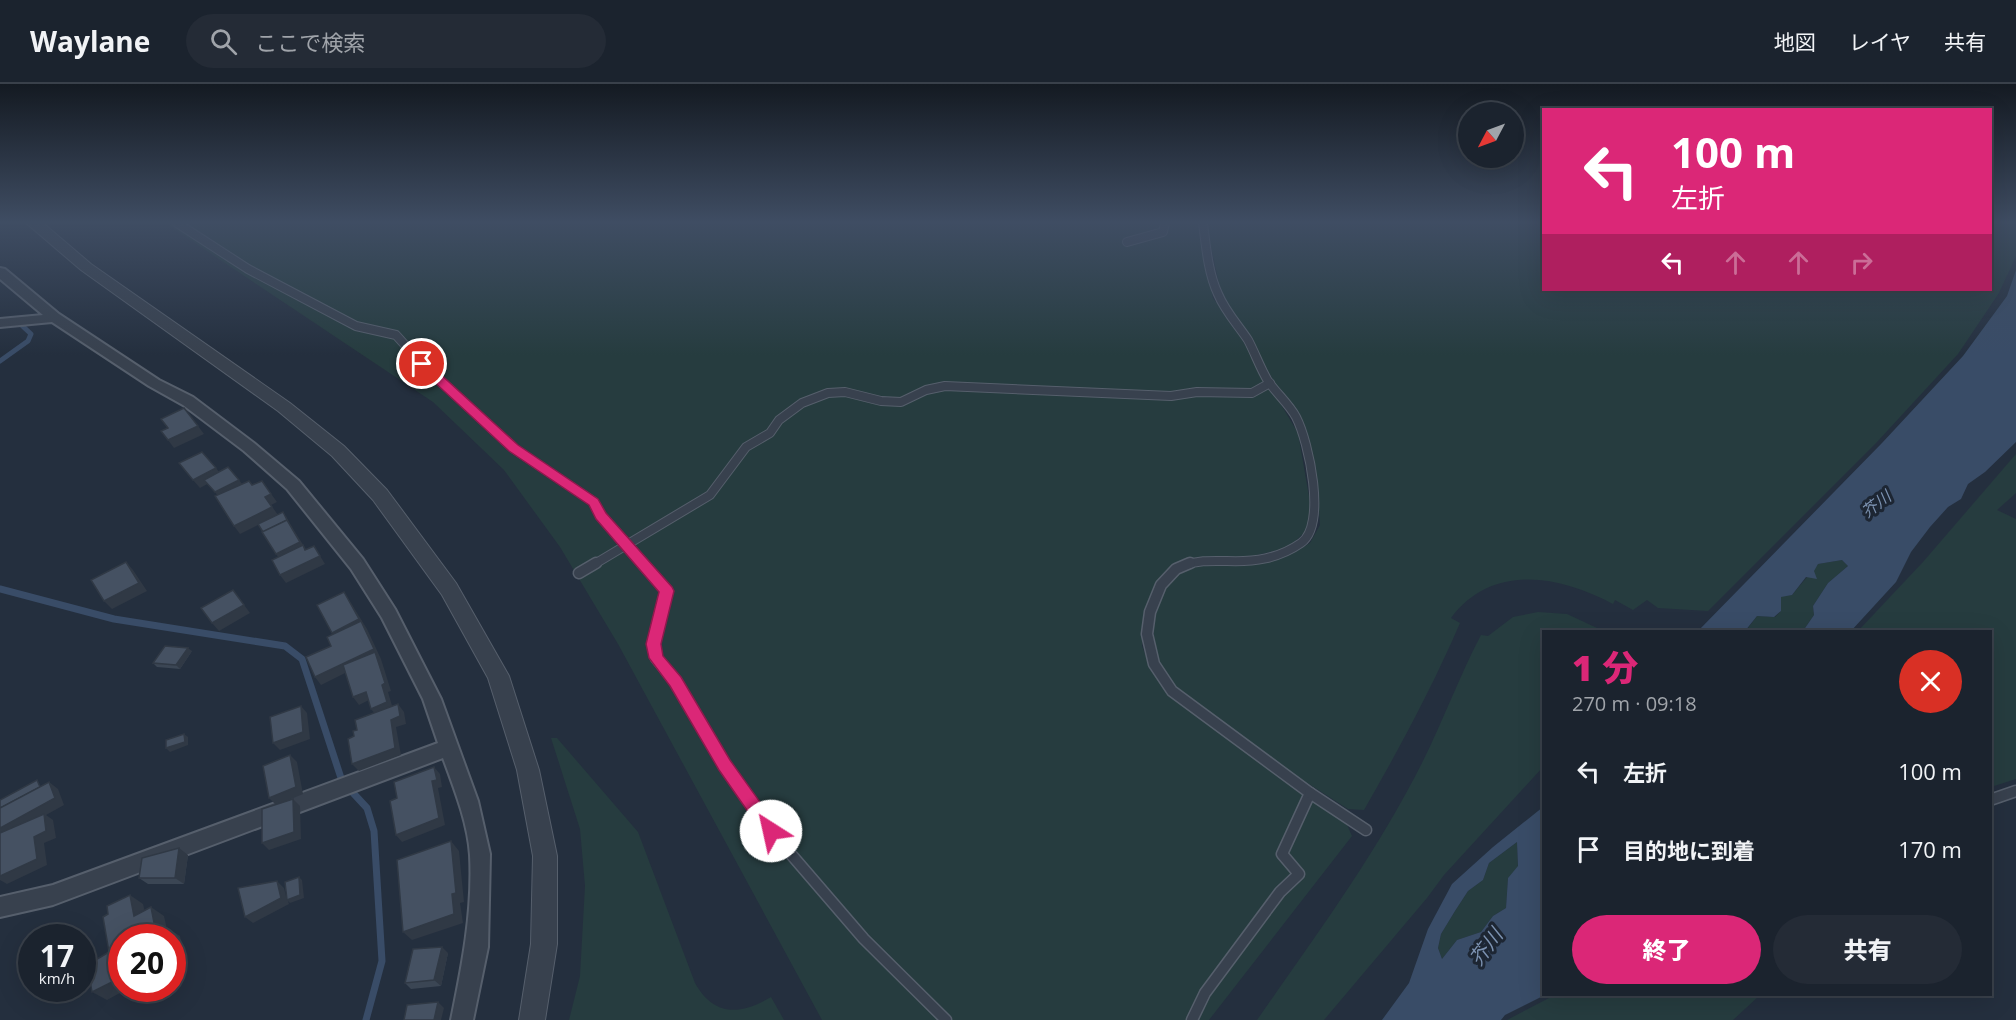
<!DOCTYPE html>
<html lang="ja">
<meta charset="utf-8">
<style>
body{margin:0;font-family:"Open Sans","Noto Sans JP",sans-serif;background:#242b36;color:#f1f3f6;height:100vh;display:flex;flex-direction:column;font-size:22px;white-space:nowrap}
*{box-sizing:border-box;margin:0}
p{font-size:20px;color:#a0a4aa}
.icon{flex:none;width:33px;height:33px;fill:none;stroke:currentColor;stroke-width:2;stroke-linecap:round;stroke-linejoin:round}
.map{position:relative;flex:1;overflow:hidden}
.side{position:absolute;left:1542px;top:546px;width:450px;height:366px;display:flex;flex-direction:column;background:#1b232e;border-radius:0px;box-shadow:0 6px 24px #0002,0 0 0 2px #39404a}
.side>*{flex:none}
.hud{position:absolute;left:1542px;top:24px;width:450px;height:183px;border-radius:0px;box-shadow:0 6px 24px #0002,0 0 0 2px #39404a;background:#db2777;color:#fff;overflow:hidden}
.needle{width:39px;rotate:229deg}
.buttons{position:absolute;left:1458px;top:18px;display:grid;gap:12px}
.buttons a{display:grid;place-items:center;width:66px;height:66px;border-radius:50%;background:#1b232e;box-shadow:0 6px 24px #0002,0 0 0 2px #39404a;font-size:30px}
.speed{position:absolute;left:18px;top:840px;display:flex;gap:12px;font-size:30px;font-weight:700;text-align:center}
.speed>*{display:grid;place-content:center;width:78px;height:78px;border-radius:50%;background:#1b232e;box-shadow:0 6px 24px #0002,0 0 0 2px #39404a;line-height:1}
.speed small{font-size:15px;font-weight:400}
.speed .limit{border:9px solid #d22;background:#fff;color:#111}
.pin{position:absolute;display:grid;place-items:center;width:51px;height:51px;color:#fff;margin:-26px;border:3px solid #fff;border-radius:50%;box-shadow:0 2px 6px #0007}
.me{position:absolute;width:66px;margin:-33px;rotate:325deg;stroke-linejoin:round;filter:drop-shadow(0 0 4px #0008)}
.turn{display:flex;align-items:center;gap:21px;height:126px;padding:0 30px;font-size:27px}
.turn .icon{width:78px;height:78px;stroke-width:2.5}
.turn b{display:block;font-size:42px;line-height:51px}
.lanes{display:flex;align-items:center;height:57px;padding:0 30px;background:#0003;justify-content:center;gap:30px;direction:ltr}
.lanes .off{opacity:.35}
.round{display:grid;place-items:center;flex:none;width:63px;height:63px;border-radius:32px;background:#242b36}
.head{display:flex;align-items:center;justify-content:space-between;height:102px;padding:0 30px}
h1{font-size:36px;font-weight:800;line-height:45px;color:#db2777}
.cta{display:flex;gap:12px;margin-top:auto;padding:12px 30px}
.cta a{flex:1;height:69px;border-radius:36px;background:#db2777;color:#fff;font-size:24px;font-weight:800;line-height:69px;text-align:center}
.cta a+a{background:#242b36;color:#f1f3f6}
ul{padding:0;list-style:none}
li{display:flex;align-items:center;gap:18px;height:78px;padding:0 30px}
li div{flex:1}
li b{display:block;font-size:22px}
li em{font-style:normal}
header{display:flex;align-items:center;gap:36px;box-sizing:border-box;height:84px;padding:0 30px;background:#1b232e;border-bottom:2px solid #39404a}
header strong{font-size:28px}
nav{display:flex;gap:33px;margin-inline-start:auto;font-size:21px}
.search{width:420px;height:54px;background:#242b36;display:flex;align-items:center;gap:15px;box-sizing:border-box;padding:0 21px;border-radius:33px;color:#a0a4aa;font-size:22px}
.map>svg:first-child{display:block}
</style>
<header>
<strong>Waylane</strong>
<div class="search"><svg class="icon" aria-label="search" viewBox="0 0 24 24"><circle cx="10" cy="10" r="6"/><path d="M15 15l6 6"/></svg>ここで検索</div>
<nav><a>地図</a><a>レイヤ</a><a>共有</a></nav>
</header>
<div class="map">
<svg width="2016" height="936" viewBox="0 0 2016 936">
<rect width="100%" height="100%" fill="#242f3e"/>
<g fill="#263c3f">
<polygon points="165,139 1199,139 1213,214 1232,239 1298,349 1310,418 1311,434 1306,447 1288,464 1248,473 1203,473 1184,477 1170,483 1159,495 1152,509 1145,534 1142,562 1151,586 1168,610 1263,680 1345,736 1352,752 1209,936 822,936 618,560 560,463 504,386 433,318"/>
<path d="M 1206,139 L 1543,139 L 1544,206 L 1990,206 L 1991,139 L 2016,139 L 2016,172 L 1999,209 L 1958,270 L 1877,358 L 1708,527 L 1658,524 L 1647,516 L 1633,526 L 1615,516 L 1613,520 C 1559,491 1492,479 1451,534 L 1460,539 C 1432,604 1399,665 1364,726 L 1348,725 L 1276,679 L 1174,602 L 1164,589 L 1154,562 L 1154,537 L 1161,506 L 1175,492 L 1197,480 L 1263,479 L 1287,472 L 1310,459 L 1320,441 L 1318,413 L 1306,354 L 1242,241 L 1221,209 Z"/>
<polygon points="2016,370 2016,409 1997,426 2016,435 2016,695 1991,703 1990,548 1858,547 1923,478"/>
<polygon points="1842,476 1848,482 1828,499 1813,522 1814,531 1803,547 1745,548 1757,532 1775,533 1781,527 1781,512 1792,511 1818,480"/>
<path d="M 1538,528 L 1567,530 L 1597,544 L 1595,547 L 1544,548 L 1543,683 L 1444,791 L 1427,814 L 1324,936 L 1257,936 C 1315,853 1376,770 1422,679 C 1443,637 1459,593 1481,551 L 1488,552 L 1513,533 Z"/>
<path d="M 557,654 L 638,748 L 695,899 C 714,933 741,931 771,913 L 784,936 L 569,936 L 580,892 L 585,802 L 580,745 L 551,654 Z"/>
<polygon points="1517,758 1518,783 1508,794 1506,824 1493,832 1481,848 1457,856 1442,875 1438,864 1441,850 1455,827 1468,807 1483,796 1489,779"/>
<polygon points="1550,911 1550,910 1760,911 1733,936 1507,936 1549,914"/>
</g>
<g fill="#394c67" fill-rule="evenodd">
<polygon points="2016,186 2016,358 1985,388 1968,400 1961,415 1948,423 1930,443 1911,468 1896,498 1851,547 1803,547 1814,531 1813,522 1828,499 1848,482 1842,476 1818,480 1814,487 1817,495 1806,493 1792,511 1781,513 1781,527 1774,533 1757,532 1745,547 1698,547 1882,359 1963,272 2007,212"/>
<path d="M 1543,723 L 1544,910 L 1545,911 L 1505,931 L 1501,936 L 1382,936 L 1409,899 L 1428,845 L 1452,800 L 1493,763 ZM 1517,758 L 1518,782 L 1508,794 L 1506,824 L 1493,832 L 1481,848 L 1457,856 L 1442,875 L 1438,864 L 1441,850 L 1455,827 L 1468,807 L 1483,796 L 1489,779 Z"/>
</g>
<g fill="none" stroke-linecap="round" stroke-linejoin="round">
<polyline stroke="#394c67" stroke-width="5" points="0,236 15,235 31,250 28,257 0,277"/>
<polyline stroke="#394c67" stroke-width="7" points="0,505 114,535 285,562 302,575 342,697 367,724 374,747 382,877 366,936"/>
<defs>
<g id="service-far1">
<polyline points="177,139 248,185 356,242 396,251 422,280 513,364 594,418 600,432 644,481"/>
<polyline points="1127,158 1163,148 1165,139"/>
<polyline points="593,481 710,411 746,363 770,349 779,336 802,319 828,309 845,308 881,317 901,318 926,306 945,302 1171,312 1197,308 1252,309 1270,299"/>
<path d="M 1186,481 C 1199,476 1213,477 1227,477 C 1254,478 1278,475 1301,459 C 1327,441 1309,358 1296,333 C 1289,320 1277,310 1268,297 C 1260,284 1255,269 1248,256 C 1238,241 1225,227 1218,210 C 1208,189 1206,162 1203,139"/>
</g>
<g id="service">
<polyline points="642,479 667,507 654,560 656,574 675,597 724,681 771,747 864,855 946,936"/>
<polyline points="1190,479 1176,485 1161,501 1150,528 1147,550 1154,580 1172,607 1310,709 1282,770 1299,790 1280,808 1205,909 1192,936"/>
<polyline points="579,489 596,479"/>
<polyline points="1310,709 1366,746"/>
<polyline points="1990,716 2016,707"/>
</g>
<path id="minor" d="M 0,184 L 5,185 L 59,230 L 159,296 L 193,313 L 254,359 L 299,397 L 363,475 L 395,525 L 441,615 L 478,717 L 490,770 L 488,863 L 473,936 L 451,936 C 462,882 473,827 470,771 C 468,739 454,704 443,674 L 53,821 L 0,833 L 0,813 L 53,801 L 438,659 L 423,615 L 382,534 L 351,485 L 287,405 L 244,367 L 183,321 L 149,302 L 52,238 L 0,243 L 0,235 L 43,231 L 0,195 Z"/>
<polygon id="tertiary" points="26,139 43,139 91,180 290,319 344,362 387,406 456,499 509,592 539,686 557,772 557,860 545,936 519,936 531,860 533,772 517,686 488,594 442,511 373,416 332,372 278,327 81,186"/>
</defs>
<use href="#service-far1" stroke="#565f6c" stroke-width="10"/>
<use href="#service" stroke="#565f6c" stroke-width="13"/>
<use href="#minor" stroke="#565f6c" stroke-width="4"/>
<use href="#tertiary" stroke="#565f6c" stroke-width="2"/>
<use href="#service-far1" stroke="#38414e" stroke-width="8"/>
<use href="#service" stroke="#38414e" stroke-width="10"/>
<use href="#minor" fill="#38414e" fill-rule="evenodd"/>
<use href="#tertiary" fill="#38414e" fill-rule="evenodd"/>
</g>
<g fill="#3b4654">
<polygon points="192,567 180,585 157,583 153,579"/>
<polygon points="188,771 184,800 148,800 139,794"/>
<polygon points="448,869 441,902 411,905 405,899"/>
</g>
<g fill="#303945">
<polygon points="198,342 204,350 174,364 168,356"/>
<polygon points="216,384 222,392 200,404 193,396"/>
<polygon points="239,396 245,404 221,416 215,408"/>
<polygon points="262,397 277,418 271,421 278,431 240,450 234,442 265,413"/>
<polygon points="286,432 291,442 311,473 282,478 276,470"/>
<polygon points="314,462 325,480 286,499 280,491"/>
<polygon points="126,478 133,486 147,507 112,525 104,517"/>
<polygon points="233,506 250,529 219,547 212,539"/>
<polygon points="344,508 349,516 367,545 381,575 391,607 388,608 393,625 377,632 371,625 382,601 377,573 321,601 315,593 338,556 332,549"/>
<polygon points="188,564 192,567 180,585 176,581"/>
<polygon points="366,608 371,615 359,621 353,613"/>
<polygon points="398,620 404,628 406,640 396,643 401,671 359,687 352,680 391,636"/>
<polygon points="301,622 307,629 310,655 280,666 273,659"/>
<polygon points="184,650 188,653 188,661 170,668 166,664"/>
<polygon points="290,671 297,678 303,710 276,721 269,714"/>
<polygon points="434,683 440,690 442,703 438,704 445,741 402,758 396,751 432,697"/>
<polygon points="49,698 58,705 64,721 46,731 53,736 56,754 44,759 47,781 7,800 0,796 0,744"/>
<polygon points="293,715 300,722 301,755 269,766 262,759"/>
<polygon points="451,757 459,767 464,818 460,819 463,839 412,856 403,848 452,810"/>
<polygon points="179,764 188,771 184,800 175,794"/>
<polygon points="299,793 302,796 304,814 290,819 288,817 289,820 253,839 245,833 277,797 284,804 287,816"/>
<polygon points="130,811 143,820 148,841 134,832"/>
<polygon points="151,823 164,832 169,854 156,849"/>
<polygon points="167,844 180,852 183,867 173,872 175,880 172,882 172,854 169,854"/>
<polygon points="442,863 448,869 441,902 434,896"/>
<polygon points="122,893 122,904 129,904 107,916 92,908"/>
<polygon points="438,918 444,924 441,936 434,936"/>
</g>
<g fill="#455162" stroke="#303945" stroke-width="1.5">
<polygon points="184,324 198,342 168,356 161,347 168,344 161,335"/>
<polygon points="202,368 216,384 193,396 179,379"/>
<polygon points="228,383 239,396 215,408 204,396"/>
<polygon points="249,397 252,401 262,397 271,410 265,413 272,423 234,442 215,412"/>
<polygon points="283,428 288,438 287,436 263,448 258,440"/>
<polygon points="287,436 300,458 276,470 262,448"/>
<polygon points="303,461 305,466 314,462 320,472 280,491 272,476"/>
<polygon points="126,478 139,499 104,517 91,496"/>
<polygon points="233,506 244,521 212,539 201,524"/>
<polygon points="344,508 359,535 332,549 317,521"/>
<polygon points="361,537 374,565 315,593 306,573 331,562 327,553"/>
<polygon points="165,562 188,564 176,581 153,579"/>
<polygon points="375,568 385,599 382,601 387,618 371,625 366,608 353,613 343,581"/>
<polygon points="398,620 400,632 391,636 395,664 352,680 348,655 354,652 353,647 357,646 355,636"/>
<polygon points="301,622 303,648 273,659 270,633"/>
<polygon points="184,650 185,658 166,664 166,656"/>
<polygon points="290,671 296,703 269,714 263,682"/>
<polygon points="434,683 437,696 432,697 439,734 396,751 390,717 397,714 394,698"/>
<polygon points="37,696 40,703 0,724 0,716"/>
<polygon points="49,698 55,714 0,744 0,724"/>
<polygon points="293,715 294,748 262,759 262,725"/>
<polygon points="44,730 46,747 34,753 37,775 0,792 0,749"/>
<polygon points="451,757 456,809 452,810 454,830 403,848 397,776"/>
<polygon points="179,764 175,794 139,794 142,774"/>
<polygon points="299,793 300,811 287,816 285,798"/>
<polygon points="277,797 281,814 245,833 238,804"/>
<polygon points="130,811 134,832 151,823 156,849 167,844 169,854 122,854 122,893 92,908 87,881 109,868 103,833 108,830 107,822"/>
<polygon points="442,863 434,896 405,899 413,865"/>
<polygon points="438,918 434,936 404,936 407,921"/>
</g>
<linearGradient id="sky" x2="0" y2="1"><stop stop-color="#141a22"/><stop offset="0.51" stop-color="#3f4d63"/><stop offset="1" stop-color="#3f4d63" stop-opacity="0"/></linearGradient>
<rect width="2016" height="271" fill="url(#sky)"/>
<polygon fill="#db2777" stroke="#8e194d" stroke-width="1.5" points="422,276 426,277 518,361 598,415 606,429 672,503 674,507 661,560 663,572 681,593 730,676 777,742 780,747 777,752 771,755 765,752 719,686 670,602 649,574 646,560 659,508 596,435 589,421 509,367 418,283 418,277"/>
<g text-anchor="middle" stroke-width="6" stroke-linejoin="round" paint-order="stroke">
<g font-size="16" font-style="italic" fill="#7c92b1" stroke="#1d2633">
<text transform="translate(1876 420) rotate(-38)" y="6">芥川</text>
</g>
<g font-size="20" font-style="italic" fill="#7c92b1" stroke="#1d2633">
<text transform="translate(1486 863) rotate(-53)" y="7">芥川</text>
</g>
</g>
</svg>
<div class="buttons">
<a><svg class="needle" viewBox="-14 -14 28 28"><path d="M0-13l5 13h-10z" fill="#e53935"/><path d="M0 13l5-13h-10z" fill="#a0a4aa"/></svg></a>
</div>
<div class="speed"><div>17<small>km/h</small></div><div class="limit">20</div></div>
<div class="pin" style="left:422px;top:280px;background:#d93025"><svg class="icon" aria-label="arrive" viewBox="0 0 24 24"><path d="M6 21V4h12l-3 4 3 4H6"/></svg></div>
<svg class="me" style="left:771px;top:747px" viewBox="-20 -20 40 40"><circle r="19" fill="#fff"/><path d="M0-13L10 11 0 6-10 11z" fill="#db2777"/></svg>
<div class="hud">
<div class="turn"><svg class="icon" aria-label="left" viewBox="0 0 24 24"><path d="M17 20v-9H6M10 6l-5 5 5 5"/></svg><div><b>100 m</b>左折</div></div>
<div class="lanes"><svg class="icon" aria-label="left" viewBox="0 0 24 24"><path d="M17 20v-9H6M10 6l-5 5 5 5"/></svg><svg class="icon off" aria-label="ahead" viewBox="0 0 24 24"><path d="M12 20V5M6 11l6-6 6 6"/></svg><svg class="icon off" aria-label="ahead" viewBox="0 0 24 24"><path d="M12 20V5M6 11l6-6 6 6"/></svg><svg class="icon off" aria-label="right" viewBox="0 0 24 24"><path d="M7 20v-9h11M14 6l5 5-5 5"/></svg></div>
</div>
<section class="side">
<div class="head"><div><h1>1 分</h1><p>270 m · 09:18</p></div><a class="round" style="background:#d93025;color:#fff"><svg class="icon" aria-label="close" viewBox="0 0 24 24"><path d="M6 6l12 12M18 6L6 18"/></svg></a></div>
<ul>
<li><svg class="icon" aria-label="left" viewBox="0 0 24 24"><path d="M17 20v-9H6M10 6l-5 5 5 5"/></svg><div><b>左折</b></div><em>100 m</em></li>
<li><svg class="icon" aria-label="arrive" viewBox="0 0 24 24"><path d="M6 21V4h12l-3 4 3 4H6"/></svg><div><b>目的地に到着</b></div><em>170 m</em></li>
</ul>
<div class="cta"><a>終了</a><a>共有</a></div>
</section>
</div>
